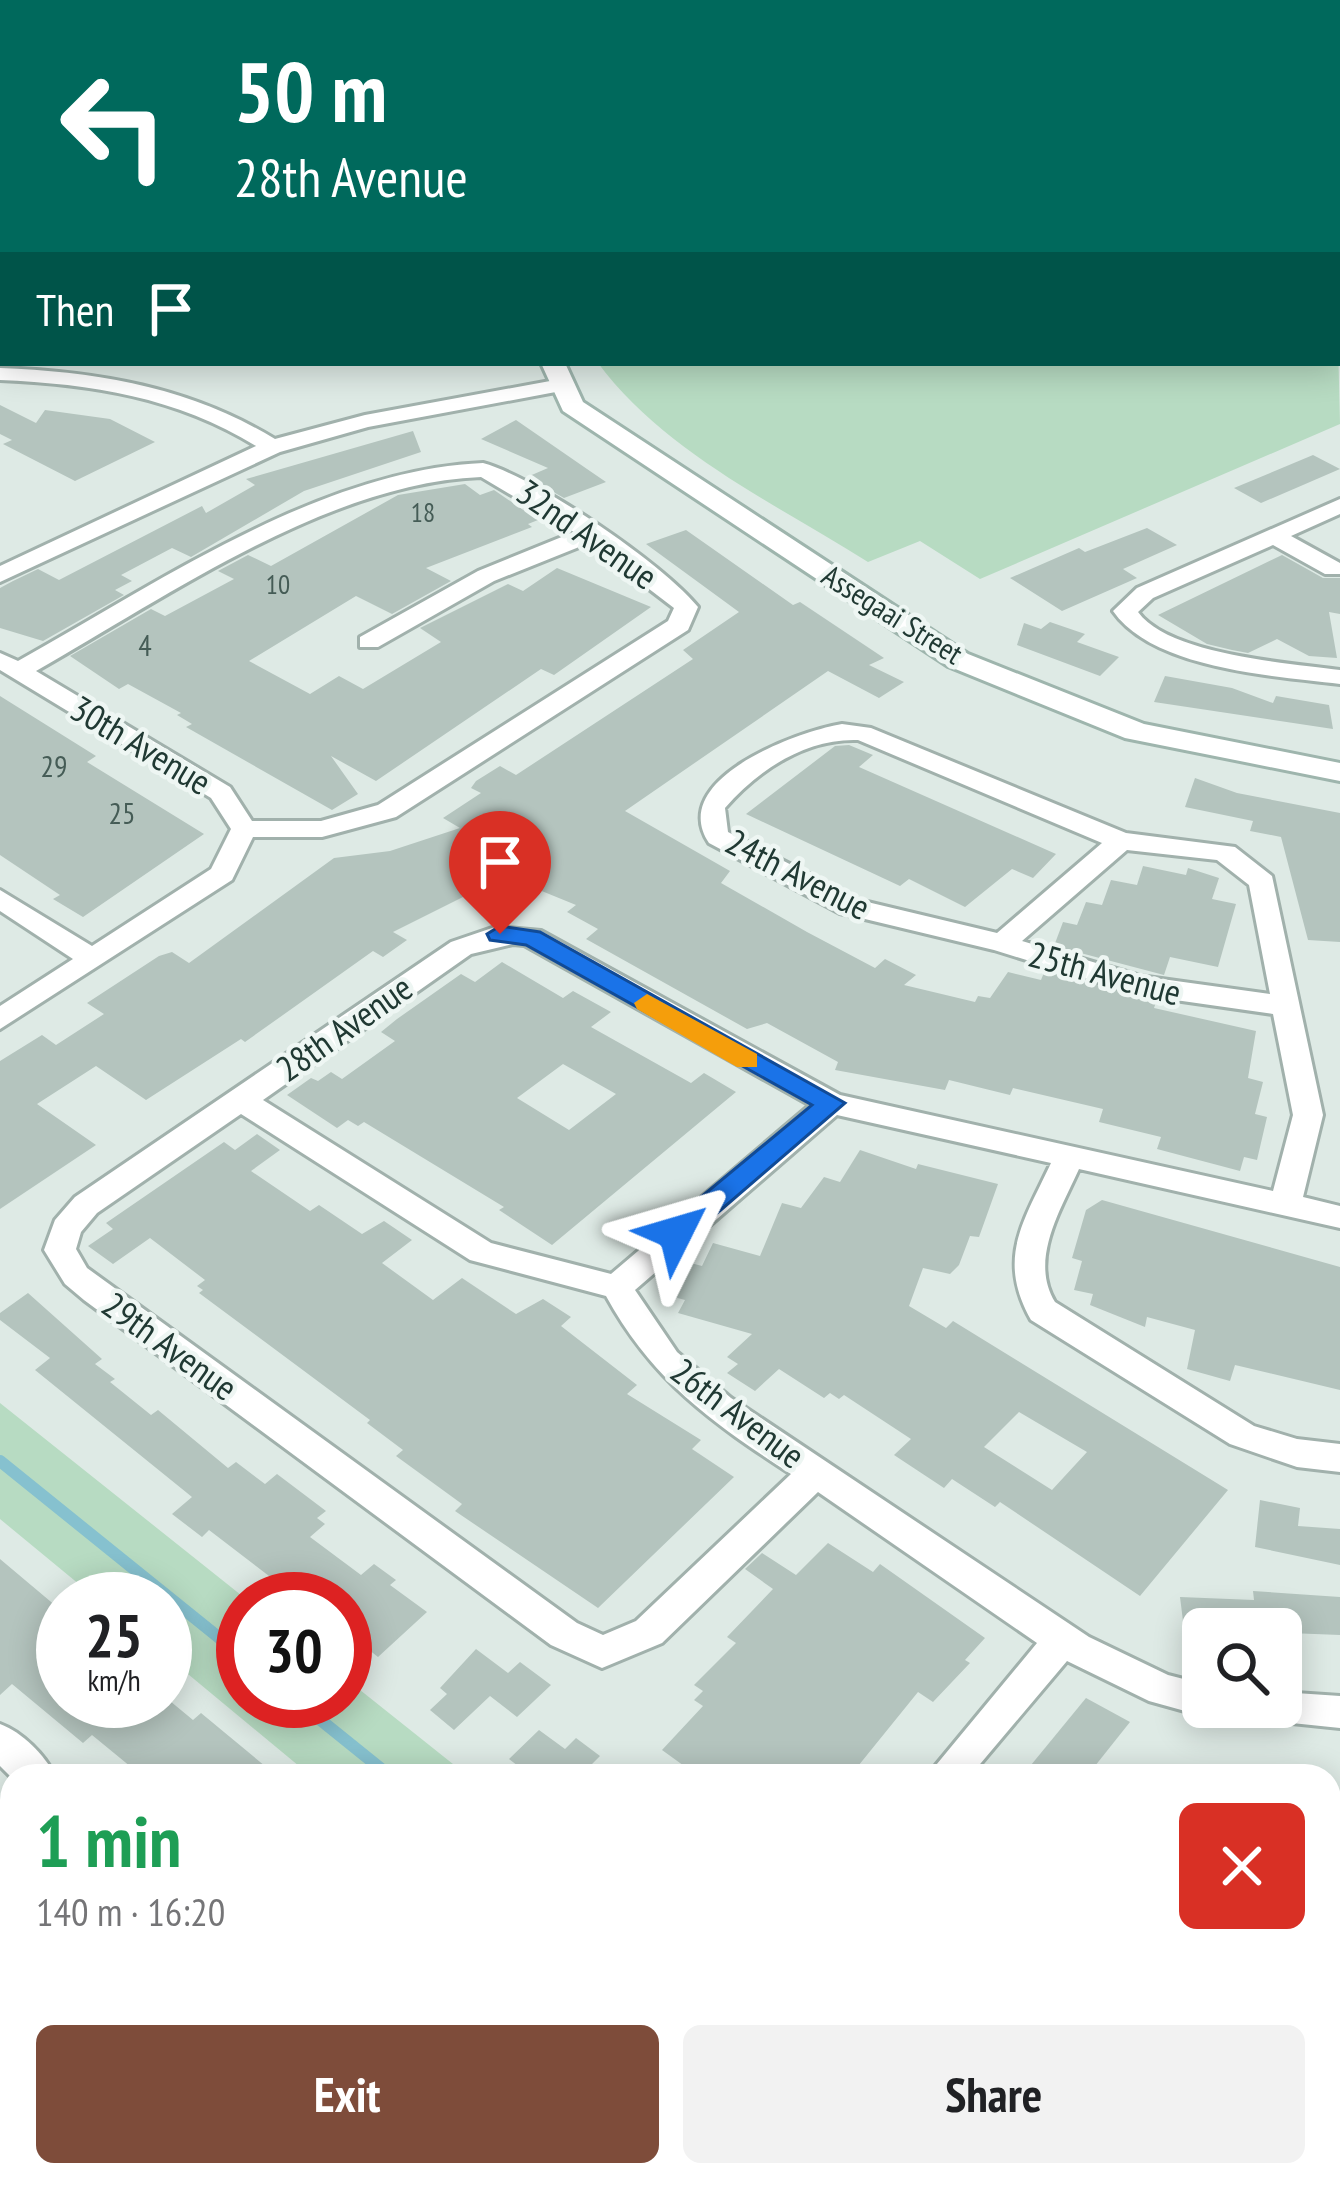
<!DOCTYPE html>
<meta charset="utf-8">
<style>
body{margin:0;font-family:"PT Sans Narrow",sans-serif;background:#f2f2f2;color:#202124;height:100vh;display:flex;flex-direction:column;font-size:45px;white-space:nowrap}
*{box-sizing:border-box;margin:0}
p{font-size:39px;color:#757577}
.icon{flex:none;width:66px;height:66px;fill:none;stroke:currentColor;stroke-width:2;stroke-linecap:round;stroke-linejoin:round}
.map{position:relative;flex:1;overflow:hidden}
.side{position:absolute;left:0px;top:1764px;width:1341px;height:423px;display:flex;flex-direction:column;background:#fff;border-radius:36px 36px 0 0;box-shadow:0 6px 30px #0003}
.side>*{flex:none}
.hud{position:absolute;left:0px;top:0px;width:1341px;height:366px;box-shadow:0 6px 30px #0003;background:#00695c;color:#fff;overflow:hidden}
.tools{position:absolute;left:1182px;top:1608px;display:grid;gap:24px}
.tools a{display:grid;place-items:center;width:120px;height:120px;border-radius:18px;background:#fff;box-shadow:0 6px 30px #0003;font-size:60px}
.speed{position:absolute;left:36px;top:1572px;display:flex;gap:24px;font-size:60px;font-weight:700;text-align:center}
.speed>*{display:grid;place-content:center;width:156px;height:156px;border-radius:50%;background:#fff;box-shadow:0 6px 30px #0003;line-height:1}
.speed small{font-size:30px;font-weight:400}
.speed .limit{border:18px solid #d22;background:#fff;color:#111}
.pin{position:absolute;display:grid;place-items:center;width:102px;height:102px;color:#fff;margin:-123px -51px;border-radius:50% 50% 50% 0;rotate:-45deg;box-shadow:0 0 12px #0007}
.pin .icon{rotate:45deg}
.me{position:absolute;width:132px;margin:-66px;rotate:50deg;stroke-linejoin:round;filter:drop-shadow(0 0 9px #0008)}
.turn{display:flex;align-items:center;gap:42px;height:252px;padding:0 36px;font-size:54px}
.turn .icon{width:156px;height:156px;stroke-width:2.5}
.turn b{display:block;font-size:84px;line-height:102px}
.then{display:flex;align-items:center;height:114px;padding:0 36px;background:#0003;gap:24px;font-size:45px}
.round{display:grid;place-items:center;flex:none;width:126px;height:126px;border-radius:18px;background:#f2f2f2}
.overview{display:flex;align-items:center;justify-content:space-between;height:204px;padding:0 36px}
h1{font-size:72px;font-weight:600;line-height:90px;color:#1e9e55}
.action{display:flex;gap:24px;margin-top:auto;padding:24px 36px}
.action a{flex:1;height:138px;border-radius:18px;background:#7e4c3a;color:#fff;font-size:48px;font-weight:600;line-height:138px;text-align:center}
.action a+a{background:#f2f2f2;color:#202124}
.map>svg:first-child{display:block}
</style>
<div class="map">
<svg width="1340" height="2186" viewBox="0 0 1340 2186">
<rect width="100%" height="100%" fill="#deeae5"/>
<g fill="#b7dbc2">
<path d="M 1338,341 L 1340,424 L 980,579 L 920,541 L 868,562 C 776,504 664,452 598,363 L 1338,363 Z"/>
<polygon points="0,1403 246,1599 243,1701 345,1701 345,1678 468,1776 311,1776 165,1655 165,1599 97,1599 0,1519"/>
<polygon points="793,2175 1037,2175 1064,2186 807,2186"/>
</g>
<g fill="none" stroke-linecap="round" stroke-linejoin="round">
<g stroke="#86c1cf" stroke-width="12">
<polyline points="0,1461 243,1657"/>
<polyline points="297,1701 390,1776"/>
<polyline points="884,2175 897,2186"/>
</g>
</g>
<g fill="#b4c4be" fill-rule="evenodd">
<polygon points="0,405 36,423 45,410 110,419 155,442 75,481 3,444 12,440 0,434"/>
<polygon points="516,420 587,469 606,482 564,498 527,477 548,468 481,439"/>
<polygon points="413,431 421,452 304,491 191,557 172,548 121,575 132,581 115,590 124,595 43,641 0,628 0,588 13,581 38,569 59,580 202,506 206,513 255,485 246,479"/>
<polygon points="1313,455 1340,469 1261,503 1234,488"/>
<polygon points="465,484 480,495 494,490 538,520 528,524 532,527 426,568 451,581 392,614 356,596 249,661 310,694 339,676 363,689 441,642 420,628 508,584 523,591 557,568 651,607 554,675 541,669 376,781 331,756 358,794 332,810 186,727 192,724 177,715 181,713 128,684 119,689 70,656 151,609 165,616 234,579 218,571 248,555 271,566 398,495"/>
<polygon points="1147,528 1177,545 1123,569 1137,578 1062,611 1010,578 1079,548 1085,552"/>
<polygon points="686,530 793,605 800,602 884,658 869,665 904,682 879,698 828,671 625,811 730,871 721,883 807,932 875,968 885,959 916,975 904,985 975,1002 978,996 990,998 1008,972 1041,980 1045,970 1156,1002 1154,1008 1256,1031 1248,1078 1263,1082 1255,1114 1267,1117 1257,1160 1244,1157 1240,1171 1157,1149 1161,1137 1099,1122 1103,1109 1013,1088 1010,1095 949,1080 945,1090 835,1070 838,1062 767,1023 747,1029 586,939 598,929 567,912 576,905 505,876 493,888 487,885 393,932 407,940 383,957 373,951 245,1042 241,1039 146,1100 96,1066 37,1104 96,1145 0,1209 0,1061 42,1035 56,1045 104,1014 87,1003 159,956 172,952 189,963 334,858 390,851 460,828 443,818 481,793 471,788 476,781 500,766 516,775 693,659 683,650 739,612 646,544"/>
<polygon points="1282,555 1323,578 1340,578 1340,614 1329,612 1337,658 1309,656 1277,639 1248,653 1232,650 1207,644 1158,615"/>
<polygon points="1050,622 1085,634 1077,642 1119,657 1100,676 1017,645 1024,623 1041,629"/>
<polygon points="1165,676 1232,688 1273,703 1276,696 1329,705 1333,729 1154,702"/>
<polygon points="0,696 96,756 87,762 204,834 83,917 53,899 60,895 0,855"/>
<polygon points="849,745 873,755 859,767 1056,854 1033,878 1012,869 965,907 909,879 900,886 746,814 835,746"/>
<polygon points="1195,778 1237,793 1340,813 1340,942 1308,940 1281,837 1250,831 1253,821 1185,807"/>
<polygon points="1143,866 1186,875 1188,868 1219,878 1212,899 1236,904 1218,967 1170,957 1164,975 1054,946 1063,922 1077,925 1086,902 1102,905 1111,880 1137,885"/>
<path d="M 502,962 L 563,998 L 573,991 L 611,1012 L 591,1027 L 691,1083 L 704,1073 L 736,1092 L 552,1245 L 499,1210 L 504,1207 L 364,1122 L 358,1126 L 348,1120 L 337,1128 L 287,1095 L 311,1078 L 318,1081 L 331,1072 L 342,1079 L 395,1041 L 381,1032 L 397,1019 L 461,974 L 475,982 ZM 563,1064 L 616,1094 L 569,1130 L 517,1098 Z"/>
<polygon points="257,1134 280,1150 251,1171 310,1211 319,1205 362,1234 384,1221 412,1240 382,1263 433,1300 462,1278 516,1314 543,1299 571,1317 561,1326 637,1385 627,1394 701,1440 692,1449 734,1477 598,1608 455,1511 462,1504 396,1456 403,1450 367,1423 370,1420 199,1293 203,1290 197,1286 205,1280 150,1238 113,1264 88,1246 113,1229 106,1223 224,1142 235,1150"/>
<path d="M 860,1150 L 916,1169 L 918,1164 L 998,1184 L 979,1237 L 970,1236 L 959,1265 L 950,1274 L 923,1268 L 909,1306 L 946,1328 L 953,1321 L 1228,1490 L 1140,1596 L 1000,1502 L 995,1507 L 952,1479 L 944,1488 L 894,1455 L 911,1439 L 844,1395 L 839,1399 L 830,1393 L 824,1398 L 779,1369 L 755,1391 L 727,1373 L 738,1364 L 727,1357 L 752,1334 L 678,1313 L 685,1300 L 670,1296 L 687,1262 L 702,1266 L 713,1243 L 760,1256 L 782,1203 L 801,1208 L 824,1177 L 840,1182 ZM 1019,1412 L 1087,1452 L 1052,1490 L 984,1447 Z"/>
<polygon points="1102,1200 1340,1267 1340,1390 1235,1365 1230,1381 1187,1369 1195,1330 1147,1317 1145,1327 1090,1305 1093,1294 1074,1290 1082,1261 1072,1258 1086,1210"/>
<polygon points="28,1293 102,1359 95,1364 115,1379 110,1382 151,1415 158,1410 228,1468 236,1462 265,1484 277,1474 326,1511 317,1518 325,1524 310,1537 361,1575 374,1564 396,1580 390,1585 427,1612 378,1657 345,1631 345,1599 299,1599 209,1530 202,1537 172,1514 192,1497 35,1370 50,1358 0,1320 0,1313"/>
<polygon points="1260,1500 1300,1508 1298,1526 1340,1529 1340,1565 1255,1547"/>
<polygon points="828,1543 873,1572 880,1564 985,1638 965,1660 970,1663 933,1702 918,1692 850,1776 698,1776 662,1750 703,1706 694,1700 703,1691 694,1685 736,1643 727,1637 773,1589 745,1569 762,1553 796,1575"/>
<polygon points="0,1559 63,1612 63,1701 170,1701 193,1720 201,1713 277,1776 142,1776 92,1735 83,1743 12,1684 0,1695"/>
<polygon points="1253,1591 1340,1597 1340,1635 1184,1629 1180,1597 1254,1600"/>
<polygon points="476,1649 508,1673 520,1662 551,1685 517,1717 490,1696 454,1730 430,1710 447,1694 440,1688"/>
<polygon points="1086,1698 1130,1722 1087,1776 1022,1776"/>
<polygon points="539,1730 565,1749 576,1738 600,1756 589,1767 601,1776 531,1776 509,1759"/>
</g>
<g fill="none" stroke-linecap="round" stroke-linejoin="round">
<defs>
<g id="street">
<polygon points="286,0 305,0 307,3 288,3"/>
<polygon points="798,0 818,0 820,3 800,3"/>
<polygon points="976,0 997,0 999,3 978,3"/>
<polygon points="3,20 3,31 0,32 0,21"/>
<rect x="1338" y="87" width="2" height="11"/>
<rect x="0" y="89" width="3" height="10"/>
<rect x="0" y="160" width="3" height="10"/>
<polygon points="1338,182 1340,183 1340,195 1338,194"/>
<polygon points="1340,263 1340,275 1338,276 1338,264"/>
<path d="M 0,368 C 99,372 189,387 275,439 L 365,415 L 561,379 L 571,385 L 561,391 L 368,427 L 280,452 L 0,582 L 0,566 L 256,446 C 176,397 92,384 0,380 Z"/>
<path d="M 483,463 C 537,478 662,563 698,607 L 688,630 L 396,817 L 322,837 L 253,837 L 232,880 L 0,1029 L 0,1006 L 73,959 L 0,911 L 0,890 L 92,946 L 211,869 L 231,829 L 211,798 L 0,670 L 0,653 L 18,661 C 158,583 320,470 483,463 ZM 481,477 L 574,532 L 478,571 L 360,637 L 360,647 L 378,647 L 494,581 L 589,543 L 674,608 L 668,621 L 378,805 L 321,821 L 252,821 L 230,787 L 36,671 C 167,597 328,483 481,477 Z"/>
<path d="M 1340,499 L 1340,514 L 1291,536 L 1340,563 L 1340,574 L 1325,574 L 1273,545 L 1153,598 L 1138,612 C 1169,655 1289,663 1340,670 L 1340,684 C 1274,676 1153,669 1113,611 L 1137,588 Z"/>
<path d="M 842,724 L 871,728 L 1126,833 L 1235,847 L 1272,876 L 1323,1115 L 1303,1197 L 1340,1206 L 1340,1228 L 1079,1169 C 1061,1209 1029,1260 1055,1302 L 1254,1426 L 1297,1439 L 1340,1444 L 1340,1472 L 1297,1467 L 1230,1444 L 1031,1320 C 996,1258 1024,1221 1051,1163 L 837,1115 L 635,1290 L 677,1352 L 731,1398 L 1089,1637 L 1168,1675 L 1203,1684 L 1203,1707 L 1218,1707 L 1203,1716 L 1149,1701 L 1067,1661 L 970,1776 L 927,1776 L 1037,1643 L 818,1492 L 662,1643 L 602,1668 L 551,1645 L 84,1300 L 65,1284 L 44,1250 L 55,1220 L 75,1197 L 451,942 L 495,927 L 541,931 L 840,1095 L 1273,1191 L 1293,1115 L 1273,1014 L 1140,995 L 994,950 L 840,913 L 709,843 C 667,780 795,732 842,724 ZM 858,740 L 1102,843 L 997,933 L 859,900 L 728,832 L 725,808 C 758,770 806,738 858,740 ZM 1127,850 L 1217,860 L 1249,885 L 1270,994 L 1140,976 L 1022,941 ZM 513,944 L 524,945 L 810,1105 L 611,1274 L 491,1243 L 263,1100 L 471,954 ZM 241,1114 L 470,1260 L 606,1296 C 653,1381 711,1422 791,1474 L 636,1621 L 603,1635 L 577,1623 L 87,1268 L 76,1249 L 81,1232 L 97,1213 Z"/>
<polygon points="1281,1692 1340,1696 1340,1728 1245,1718 1239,1707 1281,1707"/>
<path d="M 0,1724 C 22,1732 45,1755 55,1776 L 12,1778 L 0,1766 Z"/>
<rect x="1329" y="2017" width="11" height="40"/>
<polygon points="12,2109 12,2158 0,2163 0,2114"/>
<polygon points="460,2175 511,2175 516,2186 465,2186"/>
</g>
<g id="secondary">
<polygon points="1331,0 1340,0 1340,9 1338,3 1329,3"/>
<polygon points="541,363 565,363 583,402 968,654 1144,724 1340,763 1340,781 1125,738 948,666 563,411"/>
</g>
</defs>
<use href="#street" stroke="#a1b1ac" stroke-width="6"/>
<use href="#secondary" stroke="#9eb5ad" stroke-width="6"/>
<use href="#street" fill="#fff" fill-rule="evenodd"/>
<use href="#secondary" fill="#fff" fill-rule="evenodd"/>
</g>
<polygon fill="#1a73e8" stroke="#114b97" stroke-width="3" points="500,926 540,932 845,1103 686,1240 666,1240 661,1233 666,1226 812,1105 526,945 490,940 487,934"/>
<polygon fill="#f59e0b" points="647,994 757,1054 757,1067 737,1067 637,1009 634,1003"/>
<g text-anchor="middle" stroke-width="9" stroke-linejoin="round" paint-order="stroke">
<g font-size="27" fill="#455c56">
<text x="423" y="522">18</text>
<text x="278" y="594">10</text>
</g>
<g font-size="30" fill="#203933" stroke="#eef6f3">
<text transform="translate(892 615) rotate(32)" y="10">Assegaai Street</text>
</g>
<g font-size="30" fill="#455c56">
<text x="145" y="656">4</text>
<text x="54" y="777">29</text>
<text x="122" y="824">25</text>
</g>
<g font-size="36" fill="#203933" stroke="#eef6f3">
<text transform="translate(587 534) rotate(35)" y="13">32nd Avenue</text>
<text transform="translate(141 745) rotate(31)" y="13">30th Avenue</text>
<text transform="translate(798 874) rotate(27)" y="13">24th Avenue</text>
<text transform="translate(1105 973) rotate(15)" y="13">25th Avenue</text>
<text transform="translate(344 1028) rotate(-35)" y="13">28th Avenue</text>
<text transform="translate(170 1346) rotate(36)" y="13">29th Avenue</text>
<text transform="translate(738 1413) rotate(37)" y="13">26th Avenue</text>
</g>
</g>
</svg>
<div class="tools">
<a><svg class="icon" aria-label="search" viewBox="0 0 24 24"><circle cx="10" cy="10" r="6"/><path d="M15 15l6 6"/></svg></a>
</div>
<div class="speed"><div>25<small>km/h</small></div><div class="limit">30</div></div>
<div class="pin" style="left:500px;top:934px;background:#d93025"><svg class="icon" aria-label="arrive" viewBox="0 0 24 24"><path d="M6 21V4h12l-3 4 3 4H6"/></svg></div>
<svg class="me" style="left:676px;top:1233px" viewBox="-20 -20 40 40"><path d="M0-17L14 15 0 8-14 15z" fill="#1a73e8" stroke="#fff" stroke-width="4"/></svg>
<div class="hud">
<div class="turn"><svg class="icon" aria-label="left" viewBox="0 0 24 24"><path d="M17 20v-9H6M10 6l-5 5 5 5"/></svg><div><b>50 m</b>28th Avenue</div></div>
<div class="then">Then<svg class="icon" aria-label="arrive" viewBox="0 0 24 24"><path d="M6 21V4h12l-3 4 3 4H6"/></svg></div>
</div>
<section class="side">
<div class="overview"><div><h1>1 min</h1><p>140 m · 16:20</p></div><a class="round" style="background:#d93025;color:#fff"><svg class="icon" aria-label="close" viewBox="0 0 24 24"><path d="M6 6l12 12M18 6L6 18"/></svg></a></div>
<div class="action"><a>Exit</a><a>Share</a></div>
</section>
</div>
